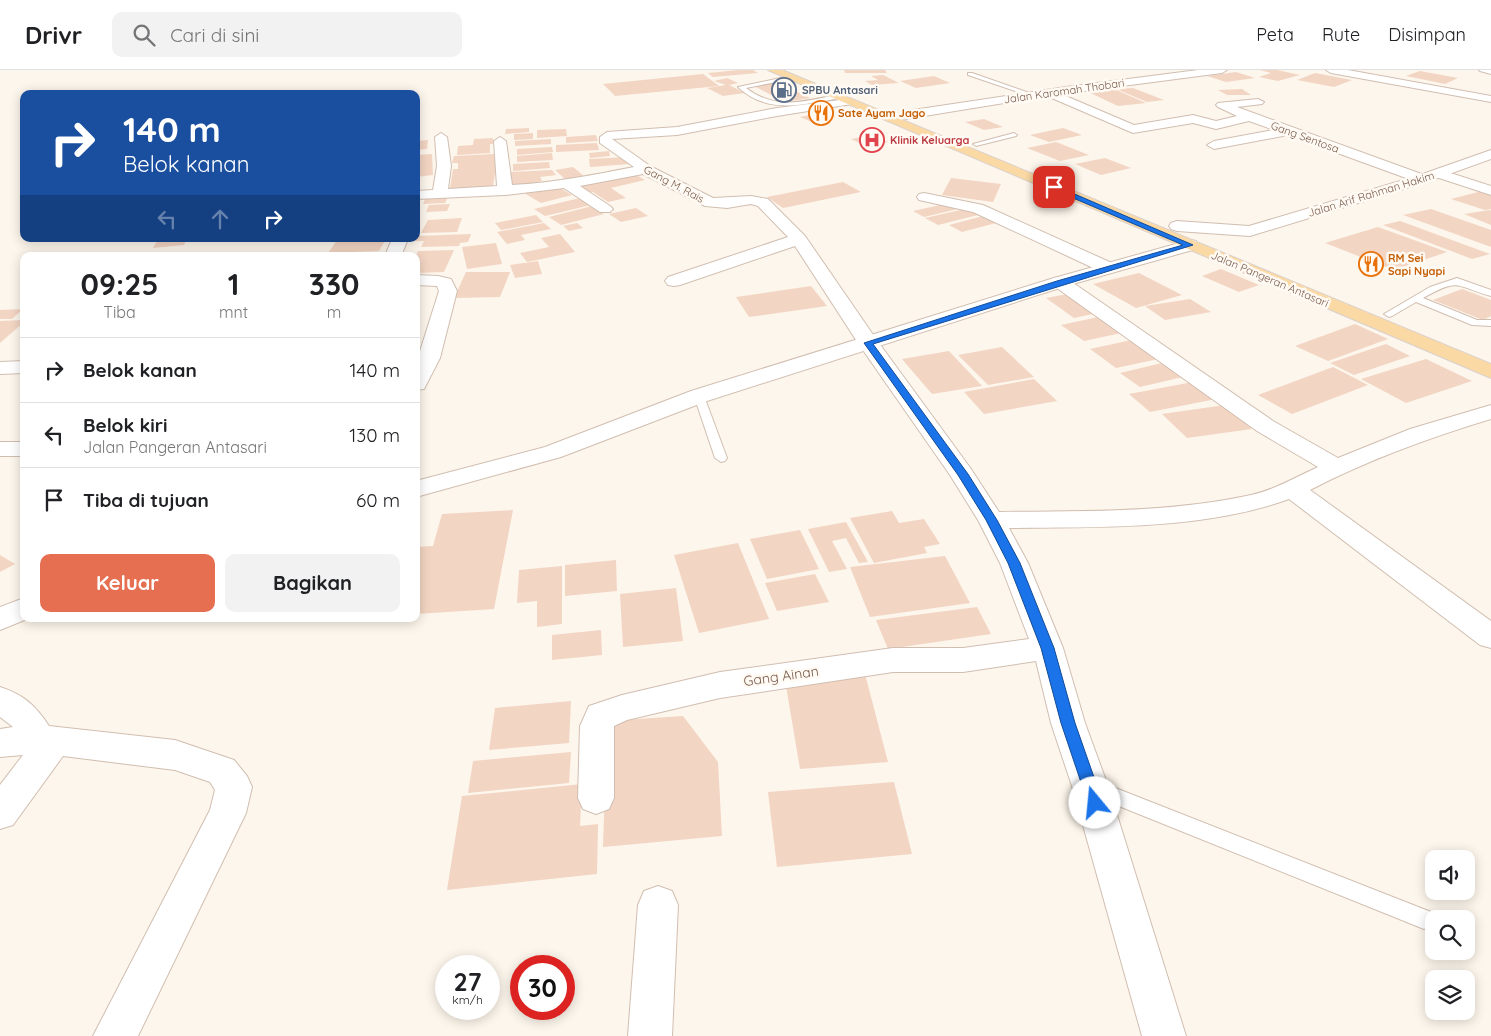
<!DOCTYPE html>
<html lang="id">
<style>
body{margin:0;font-family:Quicksand,sans-serif;background:#f2f2f2;color:#202124;height:100vh;display:flex;flex-direction:column;font-size:19px;white-space:nowrap}
*{box-sizing:border-box;margin:0}
p{font-size:16px;color:#757577}
.icon{flex:none;width:28px;height:28px;fill:none;stroke:currentColor;stroke-width:2;stroke-linecap:round;stroke-linejoin:round}
.map{position:relative;flex:1;overflow:hidden}
.panel{position:absolute;left:20px;top:182px;width:400px;height:370px;display:flex;flex-direction:column;background:#fff;border-radius:10px;box-shadow:0 2px 12px #0003}
.panel>*{flex:none}
.guide{position:absolute;left:20px;top:20px;width:400px;height:152px;border-radius:10px;box-shadow:0 2px 12px #0003;background:#1a4fa0;color:#fff;overflow:hidden}
.buttons{position:absolute;left:1425px;top:780px;display:grid;gap:10px}
.buttons a{display:grid;place-items:center;width:50px;height:50px;border-radius:10px;background:#fff;box-shadow:0 2px 12px #0003;font-size:25px}
.speed{position:absolute;left:435px;top:885px;display:flex;gap:10px;font-size:25px;font-weight:700;text-align:center}
.speed>*{display:grid;place-content:center;width:65px;height:65px;border-radius:50%;background:#fff;box-shadow:0 2px 12px #0003;line-height:1}
.speed small{font-size:12px;font-weight:400}
.speed .limit{border:8px solid #d22;background:#fff;color:#111}
.pin{position:absolute;display:grid;place-items:center;width:42px;height:42px;color:#fff;margin:-21px;border-radius:10px;box-shadow:0 2px 8px #0006}
.me{position:absolute;width:55px;margin:-28px;rotate:343deg;stroke-linejoin:round;filter:drop-shadow(0 0 4px #0008)}
.turn{display:flex;align-items:center;gap:18px;height:105px;padding:0 20px;font-size:22px}
.turn .icon{width:65px;height:65px;stroke-width:2.5}
.turn b{display:block;font-size:35px;line-height:42px}
.lanes{display:flex;align-items:center;height:48px;padding:0 20px;background:#0003;justify-content:center;gap:25px;direction:ltr}
.lanes .off{opacity:.35}
.eta{display:flex;justify-content:space-evenly;align-items:center;height:85px;text-align:center}
.eta b{font-size:30px;font-weight:700;line-height:35px}
.button{display:flex;gap:10px;margin-top:auto;padding:10px 20px}
.button a{flex:1;height:58px;border-radius:10px;background:#e76f51;color:#fff;font-size:20px;font-weight:700;line-height:58px;text-align:center}
.button a+a{background:#f2f2f2;color:#202124}
ul{padding:0;list-style:none}
li{display:flex;align-items:center;gap:15px;height:65px;padding:0 20px;border-top:1px solid #e0e0e0}
li div{flex:1}
li b{display:block;font-size:19px}
li em{font-style:normal}
header{display:flex;align-items:center;gap:30px;box-sizing:border-box;height:70px;padding:0 25px;background:#fff;border-bottom:1px solid #e0e0e0}
header strong{font-size:24px}
nav{display:flex;gap:28px;margin-inline-start:auto;font-size:18px}
.search{width:350px;height:45px;background:#f2f2f2;display:flex;align-items:center;gap:12px;box-sizing:border-box;padding:0 18px;border-radius:10px;color:#757577;font-size:19px}
.map>svg:first-child{display:block}
</style>
<header>
<strong>Drivr</strong>
<div class="search"><svg class="icon" aria-label="search" viewBox="0 0 24 24"><circle cx="10" cy="10" r="6"/><path d="M15 15l6 6"/></svg>Cari di sini</div>
<nav><a>Peta</a><a>Rute</a><a>Disimpan</a></nav>
</header>
<div class="map">
<svg width="1491" height="966" viewBox="0 0 1491 966">
<rect width="100%" height="100%" fill="#fdf6ec"/>
<g fill="#f3d5c3">
<polygon points="739,0 753,0 758,3 713,7 708,3"/>
<polygon points="844,0 885,0 887,3 845,3"/>
<polygon points="1260,0 1277,0 1300,5 1278,11 1259,7 1271,3"/>
<polygon points="1420,1 1458,8 1445,14 1406,6"/>
<polygon points="1236,2 1255,8 1226,12 1207,6"/>
<polygon points="1315,3 1352,10 1334,17 1297,10"/>
<polygon points="703,4 719,16 615,26 603,14"/>
<polygon points="883,5 899,13 872,15 865,11 878,10 871,6"/>
<polygon points="934,6 950,13 916,18 900,11"/>
<polygon points="727,8 738,13 729,15 745,23 723,26 707,18 726,15 714,11"/>
<polygon points="777,12 810,28 785,32 752,15"/>
<polygon points="1133,18 1164,30 1147,32 1116,19"/>
<polygon points="1112,19 1114,19 1146,33 1118,36 1086,21"/>
<polygon points="1242,19 1251,25 1227,25 1218,20"/>
<polygon points="815,44 828,50 814,53 800,47"/>
<polygon points="984,49 1003,57 984,60 965,52"/>
<polygon points="529,58 529,62 505,64 506,59"/>
<polygon points="1063,58 1082,65 1049,72 1030,65"/>
<polygon points="566,59 567,66 537,68 537,60"/>
<polygon points="533,63 533,69 514,70 514,64"/>
<polygon points="596,65 598,71 566,73 566,67"/>
<polygon points="873,65 888,72 866,76 851,69"/>
<polygon points="493,68 493,74 490,74 490,83 457,85 458,76 473,75 474,69"/>
<polygon points="551,69 551,74 515,76 515,71"/>
<polygon points="428,70 427,79 416,80 416,71"/>
<polygon points="1056,72 1089,85 1060,91 1027,78"/>
<polygon points="597,73 599,80 556,82 556,75"/>
<polygon points="552,77 553,82 517,85 517,79"/>
<polygon points="609,81 610,86 590,88 589,83"/>
<polygon points="552,83 553,90 517,92 517,86"/>
<polygon points="432,84 433,105 416,107 416,85"/>
<polygon points="495,84 494,91 497,91 493,116 450,119 453,99 458,99 458,93 452,93 454,86"/>
<polygon points="628,87 630,94 590,97 589,89"/>
<polygon points="1105,88 1131,98 1101,105 1075,94"/>
<polygon points="549,92 550,98 513,101 513,94"/>
<polygon points="573,97 584,106 565,109 555,100"/>
<polygon points="552,100 556,105 540,107 542,111 511,117 505,110 511,109 511,102"/>
<polygon points="631,102 645,110 611,118 626,128 608,132 593,122 588,123 575,115"/>
<polygon points="951,108 1001,114 993,132 942,125"/>
<polygon points="843,112 861,122 783,138 767,127"/>
<polygon points="555,115 572,125 541,133 524,123"/>
<polygon points="1482,121 1491,124 1491,139 1485,140 1451,129"/>
<polygon points="426,127 448,127 445,133 423,134"/>
<polygon points="580,128 591,135 545,146 534,139"/>
<polygon points="450,134 447,141 426,142 429,135"/>
<polygon points="945,134 962,138 924,147 913,141"/>
<polygon points="592,136 604,144 561,155 549,147"/>
<polygon points="636,138 648,146 621,152 609,144"/>
<polygon points="965,139 978,145 938,155 925,148"/>
<polygon points="1431,139 1491,160 1491,177 1403,145"/>
<polygon points="1491,141 1491,155 1464,144 1490,140"/>
<polygon points="536,145 543,152 501,160 495,153"/>
<polygon points="983,146 996,153 962,162 949,155"/>
<polygon points="462,148 457,162 421,163 428,150"/>
<polygon points="1400,151 1490,184 1472,189 1383,155"/>
<polygon points="544,153 551,159 521,165 525,170 507,174 497,162"/>
<polygon points="577,153 583,158 569,161 563,156"/>
<polygon points="1378,157 1447,182 1394,200 1325,173"/>
<polygon points="471,164 468,172 460,173 459,176 421,177 424,171 415,171 417,166"/>
<polygon points="560,164 575,182 527,192 520,183 549,177 541,168"/>
<polygon points="158,169 187,169 184,175 153,178"/>
<polygon points="338,169 386,169 379,181 328,183"/>
<polygon points="496,173 502,194 467,199 462,177"/>
<polygon points="454,180 444,202 416,203 416,186 407,186 408,184 417,184 418,181"/>
<polygon points="382,182 379,186 353,186 354,183"/>
<polygon points="538,191 542,204 515,208 510,195"/>
<polygon points="1221,199 1259,215 1239,222 1202,206"/>
<polygon points="466,202 510,202 500,227 454,228"/>
<polygon points="1139,203 1182,225 1136,238 1093,214"/>
<polygon points="811,216 827,236 749,247 736,227"/>
<polygon points="1462,219 1491,230 1491,246 1483,250 1433,230"/>
<polygon points="1073,223 1102,242 1074,248 1046,228"/>
<polygon points="1190,229 1211,242 1165,250 1145,236"/>
<polygon points="23,239 12,249 0,249 0,240"/>
<polygon points="1103,246 1126,262 1084,271 1061,255"/>
<polygon points="24,250 24,252 0,273 0,251"/>
<polygon points="1355,254 1388,269 1328,291 1295,276"/>
<polygon points="1136,269 1163,288 1116,298 1090,279"/>
<polygon points="1386,274 1410,286 1354,305 1330,293"/>
<polygon points="1002,277 1034,307 988,315 958,285"/>
<polygon points="949,281 982,316 932,324 902,289"/>
<polygon points="1426,289 1472,311 1406,333 1361,309"/>
<polygon points="1166,292 1187,306 1140,317 1120,303"/>
<polygon points="1333,297 1368,315 1292,344 1258,325"/>
<polygon points="1034,309 1057,331 984,344 964,322"/>
<polygon points="1193,312 1216,329 1150,342 1129,324"/>
<polygon points="1225,335 1252,359 1187,368 1162,344"/>
<polygon points="513,440 494,539 416,544 416,477 433,476 442,444"/>
<polygon points="892,441 899,453 924,449 940,474 924,477 927,483 874,493 850,448"/>
<polygon points="846,452 868,492 859,493 846,468 832,471 847,499 829,502 808,459"/>
<polygon points="800,460 819,499 767,509 750,469"/>
<polygon points="738,473 769,549 699,563 674,485"/>
<polygon points="0,485 15,494 0,502"/>
<polygon points="945,486 970,533 870,547 850,497"/>
<polygon points="616,490 617,521 565,526 565,495"/>
<polygon points="562,496 562,554 537,557 537,531 517,533 519,500"/>
<polygon points="815,504 829,532 777,541 765,513"/>
<polygon points="676,518 683,571 623,577 620,524"/>
<polygon points="977,537 991,564 888,579 876,550"/>
<polygon points="601,560 602,585 552,590 552,565"/>
<polygon points="865,604 888,692 800,699 785,610"/>
<polygon points="571,631 569,673 489,680 495,638"/>
<polygon points="683,646 718,692 722,766 603,777 607,651"/>
<polygon points="571,682 569,713 468,723 473,691"/>
<polygon points="894,712 912,784 777,797 768,722"/>
<polygon points="582,714 580,756 598,754 597,804 447,820 462,726"/>
</g>
<g fill="none" stroke-linecap="round" stroke-linejoin="round">
<defs>
<g id="service">
<polygon points="1479,0 1491,0 1491,4 1480,1"/>
<polygon points="968,3 972,3 1035,25 1030,26 968,5"/>
<path d="M 790,6 L 792,9 L 746,18 C 775,40 802,32 836,25 L 839,27 C 833,30 824,31 816,32 C 788,38 760,38 738,17 Z"/>
<polygon points="1014,63 1017,65 1016,66 976,76 973,74"/>
<path d="M 1457,208 L 1491,220 L 1491,226 C 1454,216 1461,207 1423,228 L 1477,250 L 1491,250 L 1491,256 L 1472,255 L 1416,232 L 1392,246 L 1389,247 L 1384,244 L 1430,217 Z"/>
<polygon points="699,323 704,326 727,388 725,391 721,392 715,388 694,326"/>
<polygon points="1095,710 1431,842 1434,849 1431,856 1424,859 1089,724 1086,718 1089,712"/>
</g>
<g id="minor">
<polygon points="1198,0 1227,0 1222,3 1061,24 1134,55 1193,45 1216,51 1237,46 1218,37 1216,35 1218,33 1258,29 1264,32 1262,34 1237,37 1427,106 1429,109 1427,112 1417,112 1288,65 1214,79 1207,75 1214,71 1274,60 1249,51 1216,59 1193,53 1133,63 1047,26 906,49 900,45 906,41 1066,17"/>
<polygon points="1326,0 1348,0 1491,26 1491,32 1331,3"/>
<path d="M 848,29 L 854,32 L 852,34 L 777,46 L 677,65 L 612,69 L 650,96 L 713,128 L 751,126 L 768,129 L 805,166 L 876,269 L 971,399 L 999,442 C 1082,441 1169,443 1251,425 C 1274,420 1296,407 1318,397 L 1257,361 L 1054,216 L 1051,212 L 1054,208 L 1060,207 L 1066,208 L 1273,351 L 1338,388 L 1410,359 L 1491,335 L 1491,349 C 1428,368 1368,390 1310,420 L 1491,551 L 1491,578 L 1480,575 L 1289,429 C 1204,460 1099,457 1009,458 L 1028,493 L 1063,578 L 1085,653 L 1108,716 L 1186,966 L 1142,966 L 1072,716 L 1051,653 L 1036,591 L 963,602 L 893,602 L 720,628 L 627,650 L 614,656 L 614,728 L 609,739 L 596,744 L 583,739 L 578,728 L 580,656 L 589,636 L 622,625 L 720,602 L 893,578 L 963,578 L 1029,569 L 1000,493 L 978,450 L 950,405 L 858,273 L 795,176 L 680,215 L 674,216 L 668,215 L 665,211 L 668,207 L 788,167 L 758,136 L 751,134 L 727,138 L 705,136 L 643,104 L 580,116 L 610,136 L 613,139 L 610,142 L 600,142 L 564,118 L 505,125 L 416,129 L 416,121 L 433,120 L 437,96 L 435,67 L 441,63 L 447,67 L 451,96 L 448,119 L 497,116 L 494,71 L 500,67 L 506,71 L 512,115 C 553,113 593,105 634,97 L 600,73 L 600,67 L 607,62 L 677,57 L 777,38 Z"/>
<polygon points="1438,99 1491,116 1491,125 1433,106 1431,103"/>
<polygon points="924,123 983,135 1114,194 1117,198 1114,202 1108,203 1102,202 973,142 919,130 917,127 919,124"/>
<polygon points="392,169 408,169 401,186 385,186"/>
<polygon points="416,205 438,206 451,209 457,221 440,288 424,319 416,320 416,294 439,221 437,216 416,215"/>
<polygon points="24,291 24,303 0,304 0,292"/>
<rect x="0" y="372" width="24" height="14"/>
<path d="M 0,617 C 24,625 35,635 49,656 L 175,670 L 234,690 L 247,706 L 252,717 L 246,743 L 138,966 L 93,966 L 210,740 L 215,720 L 210,712 L 175,700 L 63,686 L 13,755 L 0,759 L 0,715 L 23,685 L 0,687 L 0,659 L 13,657 L 0,647 Z"/>
<polygon points="658,816 672,821 678,835 672,966 628,966 638,835 644,821"/>
</g>
<g id="tertiary">
<polygon points="1491,80 1491,89 1427,112 1250,166 1177,161 1171,159 1169,156 1171,153 1177,151 1249,156 1417,106"/>
<polygon points="1190,170 1196,171 1198,175 1196,179 1066,216 707,331 561,387 416,427 416,411 545,377 691,321 1054,208"/>
<polygon points="24,528 24,549 27,549 0,560 0,537"/>
</g>
<polygon id="primary" points="768,0 782,0 1491,294 1491,308"/>
</defs>
<use href="#service" stroke="#d1beb0" stroke-width="2"/>
<use href="#minor" stroke="#d1beb0" stroke-width="2"/>
<use href="#tertiary" stroke="#d1beb0" stroke-width="2"/>
<use href="#primary" stroke="#dad1cd" stroke-width="2"/>
<use href="#service" fill="#fff" fill-rule="evenodd"/>
<use href="#minor" fill="#fff" fill-rule="evenodd"/>
<use href="#tertiary" fill="#fff" fill-rule="evenodd"/>
<use href="#primary" fill="#fbd9a5" fill-rule="evenodd"/>
</g>
<polygon fill="#1a73e8" stroke="#114b97" points="1052,116 1056,116 1193,175 873,274 968,404 997,450 1020,493 1054,578 1075,653 1103,733 1100,738 1095,740 1090,738 1088,733 1061,653 1041,578 1008,493 986,450 958,405 864,273 1057,211 1183,175 1052,119"/>
<defs>
<symbol id="fuel-ring" viewBox="-11 -11 22 22"><circle r="9.5" fill="#fffaf3" stroke="#5c6f8a" stroke-width="1.5"/><path d="M-5.5-6h7V0h2V4h1.3V-2.5L3-4.5l.8-.8L6-3V5H2.5V1h-1V6h-7ZM-4.2-4.7v3.2H.2V-4.7Z" fill="#5c6f8a"/></symbol>
<symbol id="restaurant-ring" viewBox="-11 -11 22 22"><circle r="9.5" fill="#fffaf3" stroke="#e8710a" stroke-width="1.5"/><path d="M-5-6h1v4h1v-4h1v4h1v-4h1v5L-1.5 .5V6h-2V.5L-5-1ZM5-6V6H3V1.5H1.5Q1.5-4 5-6Z" fill="#e8710a"/></symbol>
<symbol id="hospital-ring" viewBox="-11 -11 22 22"><circle r="9.5" fill="#fffaf3" stroke="#e0444e" stroke-width="1.5"/><path d="M-5-5h3v3.5h4V-5h3V5h-3V1.5h-4V5h-3Z" fill="#e0444e"/></symbol>
</defs>
<g fill-rule="evenodd">
<use href="#fuel-ring" x="770" y="6" width="28" height="28"/>
<use href="#restaurant-ring" x="807" y="29" width="28" height="28"/>
<use href="#hospital-ring" x="858" y="56" width="28" height="28"/>
<use href="#restaurant-ring" x="1357" y="180" width="28" height="28"/>
</g>
<g text-anchor="middle" stroke-width="5" stroke-linejoin="round" paint-order="stroke">
<g font-size="11" font-weight="bold" fill="#4e5e75" stroke="#fffaf3" text-anchor="start">
<text x="802" y="24">SPBU Antasari</text>
</g>
<g font-size="11" fill="#7a5c4d" stroke="#fffaf3">
<text transform="translate(1064 21) rotate(-8)" y="4">Jalan Karomah Thobari</text>
<text transform="translate(1305 67) rotate(20)" y="4">Gang Sentosa</text>
<text transform="translate(674 114) rotate(28)" y="4">Gang M. Rais</text>
<text transform="translate(1371 124) rotate(-17)" y="4">Jalan Arif Rahman Hakim</text>
<text transform="translate(1270 209) rotate(23)" y="4">Jalan Pangeran Antasari</text>
</g>
<g font-size="11" font-weight="bold" fill="#c56008" stroke="#fffaf3" text-anchor="start">
<text x="838" y="47">Sate Ayam Jago</text>
<text x="1388" y="192">RM Sei<tspan x="1388" dy="13">Sapi Nyapi</tspan></text>
</g>
<g font-size="11" font-weight="bold" fill="#be3a42" stroke="#fffaf3" text-anchor="start">
<text x="890" y="74">Klinik Keluarga</text>
</g>
<g font-size="14" fill="#7a5c4d" stroke="#fffaf3">
<text transform="translate(781 606) rotate(-8)" y="5">Gang Ainan</text>
</g>
</g>
</svg>
<div class="buttons">
<a><svg class="icon" aria-label="sound" viewBox="0 0 24 24"><path d="M4 9h4l5-4v14l-5-4H4zM17 9q2 3 0 6"/></svg></a>
<a><svg class="icon" aria-label="search" viewBox="0 0 24 24"><circle cx="10" cy="10" r="6"/><path d="M15 15l6 6"/></svg></a>
<a><svg class="icon" aria-label="layers" viewBox="0 0 24 24"><path d="M12 4l9 5-9 5-9-5zM3 14l9 5 9-5"/></svg></a>
</div>
<div class="speed"><div>27<small>km/h</small></div><div class="limit">30</div></div>
<div class="pin" style="left:1054px;top:117px;background:#d93025"><svg class="icon" aria-label="arrive" viewBox="0 0 24 24"><path d="M6 21V4h12l-3 4 3 4H6"/></svg></div>
<svg class="me" style="left:1095px;top:733px" viewBox="-20 -20 40 40"><circle r="19" fill="#fff"/><path d="M0-13L10 11 0 6-10 11z" fill="#1a73e8"/></svg>
<div class="guide">
<div class="turn"><svg class="icon" aria-label="right" viewBox="0 0 24 24"><path d="M7 20v-9h11M14 6l5 5-5 5"/></svg><div><b>140 m</b>Belok kanan</div></div>
<div class="lanes"><svg class="icon off" aria-label="left" viewBox="0 0 24 24"><path d="M17 20v-9H6M10 6l-5 5 5 5"/></svg><svg class="icon off" aria-label="ahead" viewBox="0 0 24 24"><path d="M12 20V5M6 11l6-6 6 6"/></svg><svg class="icon" aria-label="right" viewBox="0 0 24 24"><path d="M7 20v-9h11M14 6l5 5-5 5"/></svg></div>
</div>
<section class="panel">
<div class="eta">
<div><b>09:25</b><p>Tiba</p></div>
<div><b>1</b><p>mnt</p></div>
<div><b>330</b><p>m</p></div>
</div>
<ul>
<li><svg class="icon" aria-label="right" viewBox="0 0 24 24"><path d="M7 20v-9h11M14 6l5 5-5 5"/></svg><div><b>Belok kanan</b></div><em>140 m</em></li>
<li><svg class="icon" aria-label="left" viewBox="0 0 24 24"><path d="M17 20v-9H6M10 6l-5 5 5 5"/></svg><div><b>Belok kiri</b><p>Jalan Pangeran Antasari</p></div><em>130 m</em></li>
<li><svg class="icon" aria-label="arrive" viewBox="0 0 24 24"><path d="M6 21V4h12l-3 4 3 4H6"/></svg><div><b>Tiba di tujuan</b></div><em>60 m</em></li>
</ul>
<div class="button"><a>Keluar</a><a>Bagikan</a></div>
</section>
</div>
